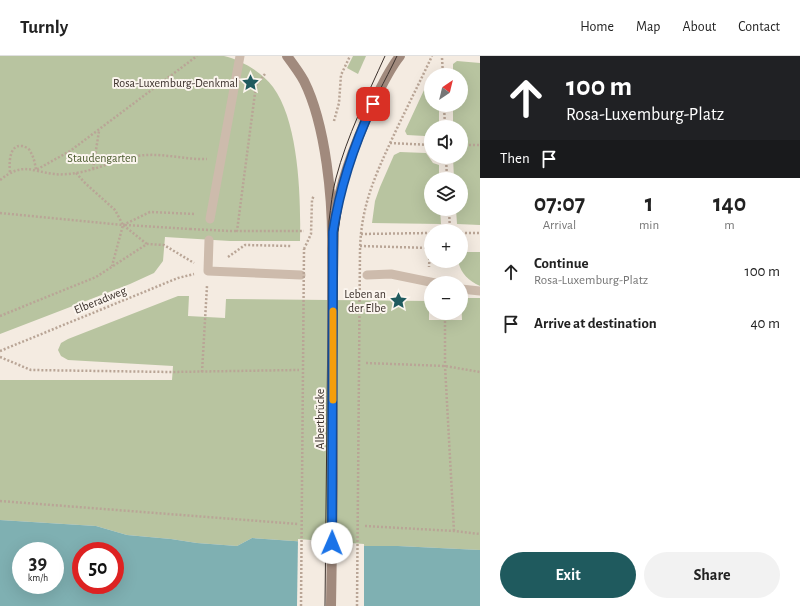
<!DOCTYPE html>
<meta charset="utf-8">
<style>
body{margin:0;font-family:"Alegreya Sans",sans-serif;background:#f2f2f2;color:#222;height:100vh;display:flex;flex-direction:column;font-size:15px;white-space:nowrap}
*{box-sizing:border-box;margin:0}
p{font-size:13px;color:#767676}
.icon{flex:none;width:22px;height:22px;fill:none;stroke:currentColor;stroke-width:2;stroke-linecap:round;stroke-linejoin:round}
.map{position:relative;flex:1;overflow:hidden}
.side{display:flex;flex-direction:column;background:#fff;width:320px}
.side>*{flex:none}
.guide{background:#202124;color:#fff;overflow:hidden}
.needle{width:26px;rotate:35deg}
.tools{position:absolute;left:424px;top:12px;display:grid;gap:8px}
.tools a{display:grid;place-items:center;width:44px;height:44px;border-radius:50%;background:#fff;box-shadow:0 4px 16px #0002;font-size:20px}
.speed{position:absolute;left:12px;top:486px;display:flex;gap:8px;font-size:20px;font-weight:700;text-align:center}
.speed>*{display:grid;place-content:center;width:52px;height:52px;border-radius:50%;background:#fff;box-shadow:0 4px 16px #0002;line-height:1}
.speed small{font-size:10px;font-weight:400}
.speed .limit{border:6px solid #d22;background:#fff;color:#111}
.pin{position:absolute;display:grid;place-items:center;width:34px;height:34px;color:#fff;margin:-17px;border-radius:8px;box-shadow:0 2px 6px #0006}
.me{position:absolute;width:44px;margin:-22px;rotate:1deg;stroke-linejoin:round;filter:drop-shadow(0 0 3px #0008)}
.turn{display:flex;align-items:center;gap:14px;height:84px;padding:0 20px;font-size:18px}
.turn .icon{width:52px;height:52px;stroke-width:2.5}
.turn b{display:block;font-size:28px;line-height:34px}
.then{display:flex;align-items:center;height:38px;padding:0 20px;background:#0003;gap:8px;font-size:15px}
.eta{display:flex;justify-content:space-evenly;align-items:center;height:68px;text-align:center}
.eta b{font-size:24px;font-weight:700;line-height:28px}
.cta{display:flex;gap:8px;margin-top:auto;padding:8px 20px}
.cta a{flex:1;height:46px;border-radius:24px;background:#1f5a5e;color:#fff;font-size:16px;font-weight:700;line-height:46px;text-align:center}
.cta a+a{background:#f2f2f2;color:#222}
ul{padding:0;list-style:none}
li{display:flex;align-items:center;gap:12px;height:52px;padding:0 20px}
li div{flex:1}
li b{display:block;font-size:15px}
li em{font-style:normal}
header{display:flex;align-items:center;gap:24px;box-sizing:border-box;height:56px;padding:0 20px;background:#fff;border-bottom:1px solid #e0e0e0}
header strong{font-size:19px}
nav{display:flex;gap:22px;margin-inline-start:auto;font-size:14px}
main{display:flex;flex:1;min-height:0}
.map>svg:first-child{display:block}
</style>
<header>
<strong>Turnly</strong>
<nav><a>Home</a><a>Map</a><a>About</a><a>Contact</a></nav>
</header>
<main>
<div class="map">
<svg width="480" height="550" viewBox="0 0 480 550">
<rect width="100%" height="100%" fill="#f4ebe1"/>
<g fill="#b8c4a0">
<path d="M 0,0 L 224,0 C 241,4 262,16 273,31 C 299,66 301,142 300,185 L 230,185 L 165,181 L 163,205 L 154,217 L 130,228 L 0,278 Z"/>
<polygon points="353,0 366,0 358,18 347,12"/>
<polygon points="457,5 480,7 480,169 457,168 456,153 461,153 461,123 454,123 453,101 461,101 461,71 453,71 453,49 461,49 461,19 453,19 453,8"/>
<polygon points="431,19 431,49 439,49 439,70 431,71 431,73 425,80 407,79 405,75"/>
<polygon points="400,96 426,97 433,107 439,109 439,123 431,123 431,153 440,153 441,168 372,167 375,145 380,131 394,99"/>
<path d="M 461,196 L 480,196 L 480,230 C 469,225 461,218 458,205 L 461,205 Z"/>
<polygon points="178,240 189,240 188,260 225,262 226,243 429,245 429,264 462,264 461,242 480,242 480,494 398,490 366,490 252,482 237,490 197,487 171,483 127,479 96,470 0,464 0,324 172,324 173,310 68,304 61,300 58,294 61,287 68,283"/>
</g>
<path fill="#7fb0b2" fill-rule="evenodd" d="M 0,464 L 96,470 L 127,479 L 171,483 L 197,487 L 237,490 L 252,482 L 366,490 L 398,490 L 480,494 L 480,550 L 0,550 ZM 21,495 L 55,495 L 55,529 L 21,529 ZM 81,495 L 115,495 L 115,529 L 81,529 Z"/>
<polygon fill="#f4ebe1" points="298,483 364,488 364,550 297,550"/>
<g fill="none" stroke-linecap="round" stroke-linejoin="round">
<g stroke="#b9a596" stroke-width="2.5" stroke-dasharray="2 2" stroke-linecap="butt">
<polyline points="442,2 443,19"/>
<polyline points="265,18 257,28 255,37 237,175 304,175"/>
<polyline points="444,49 445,71"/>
<polyline points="334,65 339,47 341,19 350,0"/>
<polyline points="390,87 431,89"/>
<polyline points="461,89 480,89"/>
<polyline points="446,101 447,123"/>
<polyline points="93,113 99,75"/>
<path d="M 10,116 C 9,108 9,88 22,90 C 25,91 29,92 30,95 C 34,101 35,108 36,114 L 70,95 L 197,0"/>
<polyline points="76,117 85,127 115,154 123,169 112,210"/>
<path d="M 0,124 C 23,106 30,115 54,118 C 61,119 69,118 76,117 C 97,114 117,103 137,100 C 161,96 184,104 207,103"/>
<polyline points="449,153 450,175"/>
<polyline points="0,157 123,169 147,188"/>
<polyline points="123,169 150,156 196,158"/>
<polyline points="125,169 190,173"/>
<polyline points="230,175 237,175"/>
<polyline points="461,177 480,177"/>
<polyline points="361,178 431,177"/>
<polyline points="360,190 430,192 429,211"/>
<polyline points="304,193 311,178 312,144 314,139"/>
<path d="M 360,194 C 361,151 374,122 392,83 C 405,55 419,28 432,0"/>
<polyline points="228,201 245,189 292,190"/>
<polyline points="445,257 445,310 454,475"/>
<polyline points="0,260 96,221 147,188 164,189 194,207"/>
<polyline points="0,295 178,222 194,218"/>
<polyline points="0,301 31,314 171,316 299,314"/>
<polyline points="366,307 445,310 480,316"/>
<polyline points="202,316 207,230"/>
<polyline points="0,445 298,468"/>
<polyline points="365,470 454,475 480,478"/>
</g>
<g stroke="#cdbbac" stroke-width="9">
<polyline points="210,163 240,0"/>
<polyline points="209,184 208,215 301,219"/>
<polyline points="367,219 391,218 435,227"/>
<polyline points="461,233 480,235"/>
</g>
<g stroke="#a18a7d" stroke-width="10">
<path d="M 287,0 C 293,8 299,16 304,25 C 326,69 333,145 332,194"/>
<path d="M 335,160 C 341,122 356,85 372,50 C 380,33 388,15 400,0"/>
</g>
<g stroke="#3b302b" stroke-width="1">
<path d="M 325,550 L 329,165 C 331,151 332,136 336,122 C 347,80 367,40 385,0"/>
<path d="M 334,550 L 338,176 C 343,141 348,108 361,75 C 371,49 385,25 397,0"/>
</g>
<g stroke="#b9a596" stroke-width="2.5" stroke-dasharray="2 2" stroke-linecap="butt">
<polyline points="190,173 230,175"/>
<polyline points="301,550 304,193"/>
<polyline points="357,550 360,194"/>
</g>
<polyline stroke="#a18a7d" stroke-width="10" points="331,550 333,425 332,194"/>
</g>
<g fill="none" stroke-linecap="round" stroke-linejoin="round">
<defs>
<path id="route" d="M 332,487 L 333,176 C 340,131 354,89 373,48"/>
</defs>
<use href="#route" stroke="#114b97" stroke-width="10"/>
<use href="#route" stroke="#1a73e8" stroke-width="7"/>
<polyline stroke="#f59e0b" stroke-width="7" points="333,344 333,255"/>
</g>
<defs>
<symbol id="sight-bare" viewBox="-9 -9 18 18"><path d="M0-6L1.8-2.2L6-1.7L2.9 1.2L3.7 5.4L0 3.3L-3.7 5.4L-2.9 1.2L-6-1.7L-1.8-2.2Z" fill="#1f5a5e" stroke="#fbf5ee" stroke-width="2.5" paint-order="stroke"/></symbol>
</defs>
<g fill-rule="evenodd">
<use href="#sight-bare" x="238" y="14" width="25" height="25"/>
<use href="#sight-bare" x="386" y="232" width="25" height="25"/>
</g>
<g text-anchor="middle" stroke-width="4" stroke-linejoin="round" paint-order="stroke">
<g font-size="12" fill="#3b302b" stroke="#fbf5ee" text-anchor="end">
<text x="238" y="31">Rosa-Luxemburg-Denkmal</text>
<text x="386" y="242">Leben an<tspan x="386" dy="14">der Elbe</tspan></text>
</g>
<g font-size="12" fill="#4a5a2e" stroke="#fbf5ee">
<text x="102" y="106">Staudengarten</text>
</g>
<g font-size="12" fill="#3b302b" stroke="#fbf5ee">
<text transform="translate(100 244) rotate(-22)" y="4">Elberadweg</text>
<text transform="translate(320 363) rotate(-90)" y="4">Albertbrücke</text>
</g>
</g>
</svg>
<div class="tools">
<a><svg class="needle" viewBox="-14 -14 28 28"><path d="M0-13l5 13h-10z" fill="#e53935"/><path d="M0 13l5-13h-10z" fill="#767676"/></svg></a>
<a><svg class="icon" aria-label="sound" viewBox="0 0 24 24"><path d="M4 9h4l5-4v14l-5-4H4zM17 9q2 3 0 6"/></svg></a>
<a><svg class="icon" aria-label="layers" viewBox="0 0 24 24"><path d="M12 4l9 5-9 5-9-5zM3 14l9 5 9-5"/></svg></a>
<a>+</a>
<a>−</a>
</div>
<div class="speed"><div>39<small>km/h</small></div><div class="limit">50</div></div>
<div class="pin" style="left:373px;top:48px;background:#d93025"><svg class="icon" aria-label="arrive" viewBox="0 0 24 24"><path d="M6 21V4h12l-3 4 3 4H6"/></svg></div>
<svg class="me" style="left:332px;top:487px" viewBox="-20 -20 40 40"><circle r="19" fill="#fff"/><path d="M0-13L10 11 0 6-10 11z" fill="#1a73e8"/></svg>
</div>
<section class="side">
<div class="guide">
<div class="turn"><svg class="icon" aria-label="ahead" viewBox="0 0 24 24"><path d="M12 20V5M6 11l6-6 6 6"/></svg><div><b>100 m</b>Rosa-Luxemburg-Platz</div></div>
<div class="then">Then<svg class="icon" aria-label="arrive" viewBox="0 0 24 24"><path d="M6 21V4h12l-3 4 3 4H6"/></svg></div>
</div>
<div class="eta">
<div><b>07:07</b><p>Arrival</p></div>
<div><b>1</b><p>min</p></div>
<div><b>140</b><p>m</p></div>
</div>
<ul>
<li><svg class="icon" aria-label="ahead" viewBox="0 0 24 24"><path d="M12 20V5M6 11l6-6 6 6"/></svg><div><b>Continue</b><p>Rosa-Luxemburg-Platz</p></div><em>100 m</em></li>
<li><svg class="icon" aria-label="arrive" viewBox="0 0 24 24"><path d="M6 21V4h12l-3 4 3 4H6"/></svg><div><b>Arrive at destination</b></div><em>40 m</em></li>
</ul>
<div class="cta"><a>Exit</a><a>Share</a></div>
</section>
</main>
